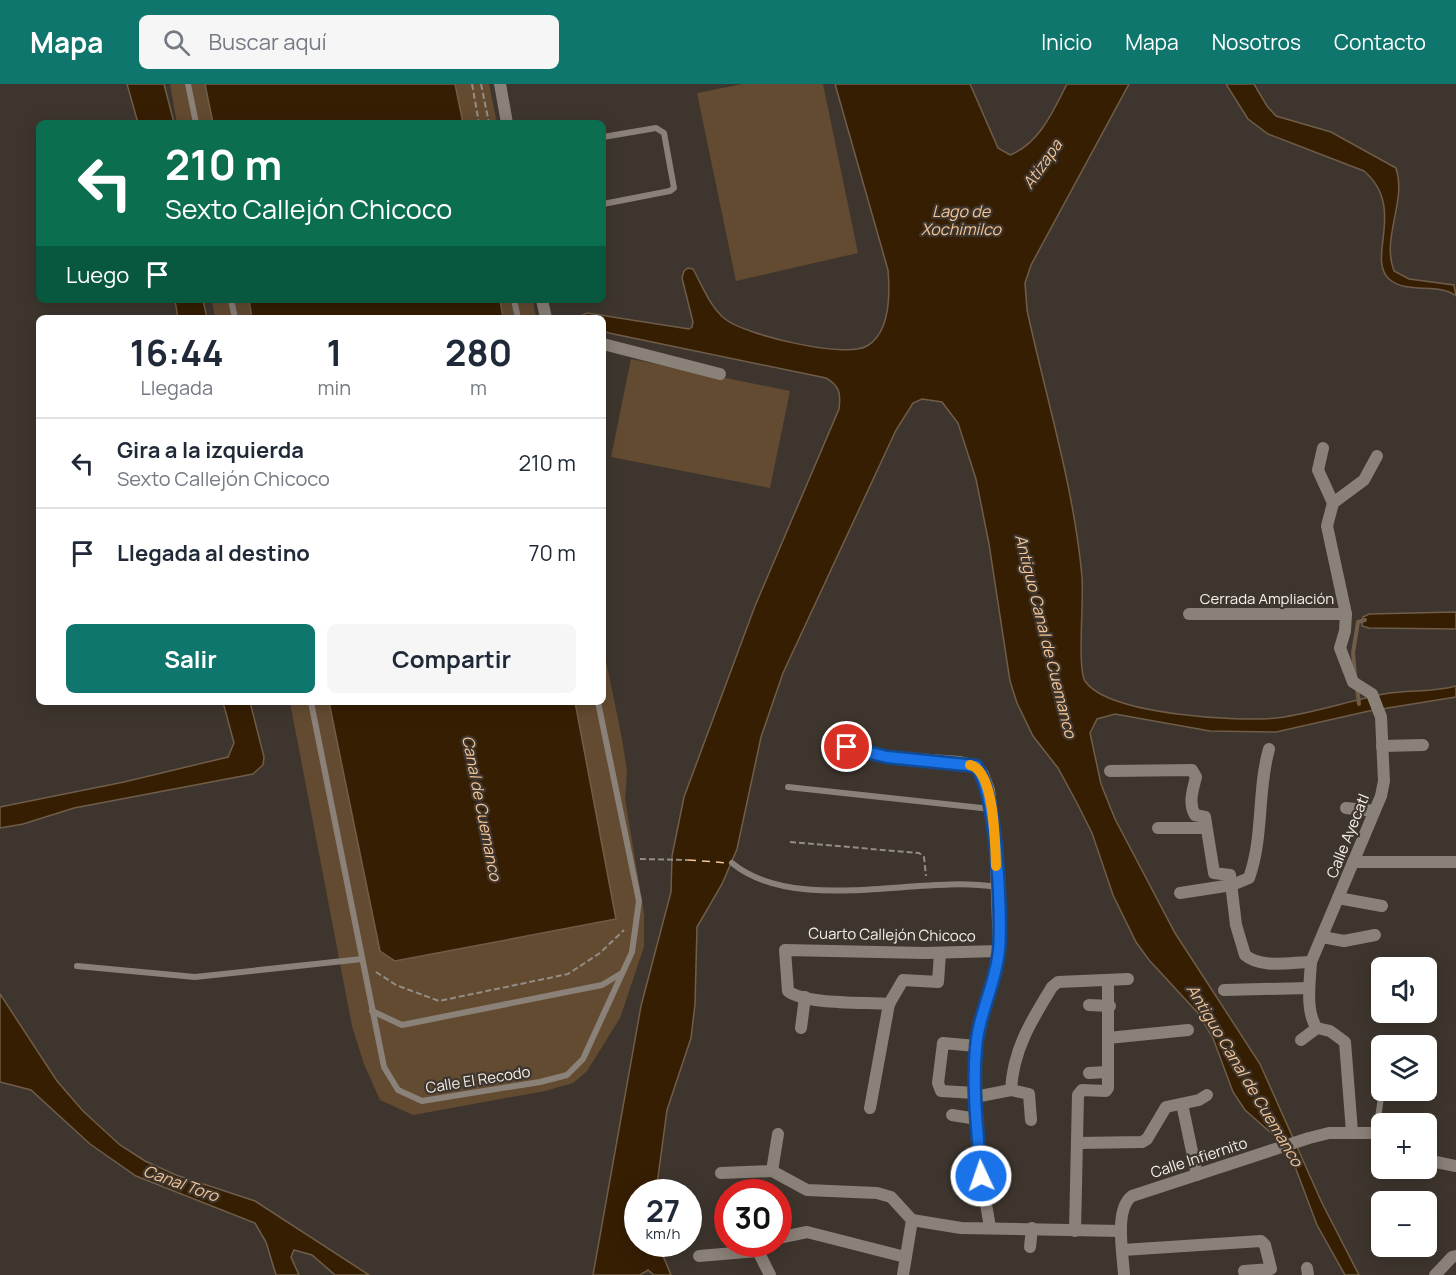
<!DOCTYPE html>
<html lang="es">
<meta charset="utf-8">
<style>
body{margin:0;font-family:Manrope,sans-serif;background:#f6f6f7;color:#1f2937;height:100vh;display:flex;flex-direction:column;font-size:22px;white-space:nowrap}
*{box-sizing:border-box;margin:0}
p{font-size:20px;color:#747a83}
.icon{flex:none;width:33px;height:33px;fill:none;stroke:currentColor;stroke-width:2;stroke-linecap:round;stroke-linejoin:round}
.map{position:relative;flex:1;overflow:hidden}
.panel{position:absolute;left:36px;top:231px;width:570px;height:390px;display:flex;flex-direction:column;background:#fff;border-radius:9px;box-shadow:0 3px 15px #0003}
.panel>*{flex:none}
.hud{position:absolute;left:36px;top:36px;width:570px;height:183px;border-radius:9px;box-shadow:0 3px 15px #0003;background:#0b6e4f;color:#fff;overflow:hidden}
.fabs{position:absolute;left:1371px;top:873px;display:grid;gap:12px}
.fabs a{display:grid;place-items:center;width:66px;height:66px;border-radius:9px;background:#fff;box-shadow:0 3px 15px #0003;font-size:30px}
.speed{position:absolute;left:624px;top:1095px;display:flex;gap:12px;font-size:30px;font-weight:700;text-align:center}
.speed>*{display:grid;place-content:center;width:78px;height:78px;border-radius:50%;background:#fff;box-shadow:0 3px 15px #0003;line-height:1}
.speed small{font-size:15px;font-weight:400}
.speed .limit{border:9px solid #d22;background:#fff;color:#111}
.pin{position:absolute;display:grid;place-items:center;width:51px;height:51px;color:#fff;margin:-26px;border:3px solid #fff;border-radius:50%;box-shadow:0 2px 6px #0007}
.me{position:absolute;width:66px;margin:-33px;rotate:357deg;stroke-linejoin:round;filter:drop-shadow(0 0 4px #0008)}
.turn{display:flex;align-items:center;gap:21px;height:126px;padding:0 30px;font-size:27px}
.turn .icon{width:78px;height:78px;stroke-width:2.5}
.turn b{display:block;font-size:42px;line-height:51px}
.then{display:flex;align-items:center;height:57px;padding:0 30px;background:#0003;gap:12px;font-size:22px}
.eta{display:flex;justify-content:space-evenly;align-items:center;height:102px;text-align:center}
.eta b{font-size:36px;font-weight:700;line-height:42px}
.button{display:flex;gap:12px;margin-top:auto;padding:12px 30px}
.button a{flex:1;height:69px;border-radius:9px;background:#0f766e;color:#fff;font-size:24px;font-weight:700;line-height:69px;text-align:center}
.button a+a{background:#f6f6f7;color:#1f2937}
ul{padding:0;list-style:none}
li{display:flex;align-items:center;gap:18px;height:90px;padding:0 30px;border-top:2px solid #e0e1e3}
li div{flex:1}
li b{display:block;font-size:22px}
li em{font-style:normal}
header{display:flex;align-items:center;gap:36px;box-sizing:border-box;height:84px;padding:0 30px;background:#0f766e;color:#fff}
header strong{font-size:28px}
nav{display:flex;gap:33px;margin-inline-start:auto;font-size:21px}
.search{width:420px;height:54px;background:#f6f6f7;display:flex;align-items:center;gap:15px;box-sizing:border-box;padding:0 21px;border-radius:9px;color:#747a83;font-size:22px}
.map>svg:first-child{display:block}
</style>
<header>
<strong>Mapa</strong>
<div class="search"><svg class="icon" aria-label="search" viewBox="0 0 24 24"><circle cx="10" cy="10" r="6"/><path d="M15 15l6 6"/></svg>Buscar aquí</div>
<nav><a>Inicio</a><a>Mapa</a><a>Nosotros</a><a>Contacto</a></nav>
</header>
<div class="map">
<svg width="1456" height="1191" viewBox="0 0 1456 1191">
<rect width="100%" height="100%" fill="#3e362e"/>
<g fill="#634b31">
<polygon points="170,0 489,0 497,39 177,39"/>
<polygon points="743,0 823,0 858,169 736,197 697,9"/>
<polygon points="212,216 533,216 536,234 215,234"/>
<polygon points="631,275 790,307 770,404 611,373"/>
<polygon points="603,562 622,655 627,687 625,715 644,829 644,863 620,934 587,987 573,999 545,1007 413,1031 380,1016 364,980 352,942 290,618 603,618"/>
</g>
<g fill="#361e03" stroke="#6f5d49" stroke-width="1.5">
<polygon points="127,0 164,0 174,39 138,39"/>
<polygon points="205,0 455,0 463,39 213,39"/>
<path d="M 835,0 L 970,0 L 998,64 L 1010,71 C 1040,59 1053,27 1067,0 L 1129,0 L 1031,181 L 1025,199 L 1027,226 C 1046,314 1074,403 1082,493 C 1084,515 1077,584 1085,597 C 1108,631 1239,638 1277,634 C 1314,629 1348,617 1384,610 C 1407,605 1433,609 1456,602 L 1456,613 L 1369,627 L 1276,648 L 1210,647 L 1115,630 L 1097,635 L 1090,649 L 1101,700 L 1115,735 L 1175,849 L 1260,980 L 1322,1119 L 1359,1191 L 1345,1191 L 1317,1141 L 1288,1064 L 1245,1026 L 1233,1008 L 1213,954 L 1198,929 L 1149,876 L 1136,858 L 1113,811 L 1092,749 L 1077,719 L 1058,684 L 1033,652 L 1017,619 L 1010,597 L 989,460 L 976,395 L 958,339 L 942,318 L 922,315 L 913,319 L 896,346 L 783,589 L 761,653 L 737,765 L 722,800 L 697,843 L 695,920 L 691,954 L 667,1026 L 656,1108 L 638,1108 L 638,1160 L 658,1160 L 671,1191 L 654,1191 L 648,1186 L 640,1191 L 593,1191 L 641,922 L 671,808 L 672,772 L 684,713 L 755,522 L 839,325 C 841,310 840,302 826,294 L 609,249 L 603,247 L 603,234 L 577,234 L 587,229 L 689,245 L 692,243 L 693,238 L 682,194 L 684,187 L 688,184 L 693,185 C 702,201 710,223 725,235 C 745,251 845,275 867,262 C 891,248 890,209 888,186 Z"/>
<path d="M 1226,0 L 1254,0 L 1267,22 L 1276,32 L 1331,48 L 1396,84 C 1407,117 1381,154 1394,187 L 1409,195 L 1454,201 L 1456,212 C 1438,198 1407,211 1389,195 C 1366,174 1407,124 1364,87 L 1268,50 L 1248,35 Z"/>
<polygon points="175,216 203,216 207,234 178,234"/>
<polygon points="249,216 500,216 503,234 252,234"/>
<polygon points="1456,528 1456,545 1369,544 1362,542 1363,533 1369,530"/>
<polygon points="223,618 250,618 264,673 263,681 253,690 74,724 23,740 0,744 0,723 124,698 228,673 234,659"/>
<polygon points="329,618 575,618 616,835 395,877 380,867"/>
<polygon points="0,910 57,997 83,1027 120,1061 145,1077 176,1091 255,1117 369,1191 335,1191 312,1171 294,1166 291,1173 299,1191 276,1191 266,1158 255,1139 136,1092 90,1060 31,1006 0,998"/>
</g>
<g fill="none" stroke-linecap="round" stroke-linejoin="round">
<g stroke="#6f5d49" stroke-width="4">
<polyline points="1355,591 1353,569 1358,538 1365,536"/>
<polyline points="1357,604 1359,620"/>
</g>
<polyline stroke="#f6c595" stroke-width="1.5" stroke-dasharray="8 6" stroke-linecap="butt" points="688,776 729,779"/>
<g stroke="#938d86" stroke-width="2" stroke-dasharray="6 3" stroke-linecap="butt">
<polyline points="472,0 479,39"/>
<polyline points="481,0 489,39"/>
<polyline points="790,758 919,769 924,773 926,792"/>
<polyline points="640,775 688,776"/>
<polyline points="376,888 396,901 439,917 568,890 600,869 624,846"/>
</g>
<g stroke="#8a8178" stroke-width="6">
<polyline points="188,0 196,39"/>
<polyline points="603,53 656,44 664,49 674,104 670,107 603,120"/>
<polyline points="231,216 235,234"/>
<polyline points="514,216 518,234"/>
<polyline points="311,618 384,983 398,1006 422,1017 540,998 567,991 583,975 632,868 639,817 598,618"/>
<polyline points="788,703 991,725"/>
<path d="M 732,779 C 797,832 919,790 996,803"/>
<polyline points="77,882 195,893 362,875"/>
<polyline points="372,927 402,941 602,901 622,889"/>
<polyline points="1376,1048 1382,1006"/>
</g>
<g stroke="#8a8178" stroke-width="12">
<polyline points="500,0 507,39"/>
<polyline points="542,216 546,234"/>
<polyline points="603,260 720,290"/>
<path d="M 1323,364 L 1318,386 L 1333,419 L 1327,442 L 1346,530 L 1345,547 L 1340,564 L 1353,598 L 1372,610 L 1381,633 L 1384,697 L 1381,712 L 1311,878 C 1310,897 1305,928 1317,944 L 1330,947 L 1345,958 L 1352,1048"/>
<polyline points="1333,419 1364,396 1377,372"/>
<polyline points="1189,530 1346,530"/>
<polyline points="838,660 887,673 960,678 977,682 983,690 989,706 995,754 999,867 976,962 975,1009 981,1092 990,1143"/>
<polyline points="1382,662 1423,661"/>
<path d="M 1110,687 L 1192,686 L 1196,693 C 1193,705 1188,719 1195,731 L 1205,733 L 1214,789 L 1230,791 L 1236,841 L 1245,871 C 1261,885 1292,878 1311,878"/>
<polyline points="1346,724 1374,727"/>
<polyline points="1158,744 1206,744"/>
<polyline points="1353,778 1456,778"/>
<path d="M 1180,809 L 1232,801 L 1249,794 C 1264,752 1257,707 1269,665"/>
<polyline points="1338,814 1382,822"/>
<polyline points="1322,853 1344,857 1375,851"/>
<polyline points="1224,906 1309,904"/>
<path d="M 889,920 C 865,918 806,921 788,907 L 785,866 L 925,869 L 999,867"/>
<polyline points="1089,921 1110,922"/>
<polyline points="801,944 805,913"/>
<polyline points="1108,954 1188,946"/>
<polyline points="1301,956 1317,944"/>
<polyline points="1089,989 1107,988"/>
<polyline points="1011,1006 1029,1010 1031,1036"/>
<polyline points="975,1009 941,1007 938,999 943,959 976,962"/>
<path d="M 975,1013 L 1011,1006 C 1013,966 1031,937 1052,903 L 1058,898 L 1128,895"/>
<polyline points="1182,1020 1197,1091"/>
<polyline points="870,1024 889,920 903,896 938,898 940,869"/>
<polyline points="952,1031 977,1035"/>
<polyline points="1077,1059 1142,1058 1147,1055 1166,1023 1199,1016 1207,1011"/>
<polyline points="1426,1073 1431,1077 1456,1082"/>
<polyline points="772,1087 807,1106 877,1109 891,1113 912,1136"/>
<polyline points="772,1087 778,1050"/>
<polyline points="721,1089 772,1087"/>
<polyline points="912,1136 961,1144 1121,1147"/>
<polyline points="1075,1147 1078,1011 1082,1006 1106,1007 1108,1004 1108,897"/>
<polyline points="778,1154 807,1148 905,1173"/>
<polyline points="1030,1163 1032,1144"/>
<polyline points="1123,1166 1261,1157 1265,1161 1271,1185 1244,1187 1245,1191"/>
<polyline points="758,1167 770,1191"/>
<polyline points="758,1167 767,1160"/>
<polyline points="699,1172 758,1167"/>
<polyline points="1307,1184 1308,1191"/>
<polyline points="903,1191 912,1136"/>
<path d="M 1124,1191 C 1123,1170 1114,1125 1132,1112 L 1309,1054 L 1329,1049 L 1382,1049"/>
<polyline points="1435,1191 1452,1173 1456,1172"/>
</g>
</g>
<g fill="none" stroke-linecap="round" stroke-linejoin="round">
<defs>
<path id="route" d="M 847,663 L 887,673 L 976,682 C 997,708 1002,831 999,866 C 996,900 978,931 976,964 C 972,1007 978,1050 981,1092"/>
</defs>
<use href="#route" stroke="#114b97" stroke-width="15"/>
<use href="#route" stroke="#1a73e8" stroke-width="10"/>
<path stroke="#f59e0b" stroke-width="10" d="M 970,681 C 995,686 995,760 996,782"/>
</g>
<g text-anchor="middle" stroke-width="4.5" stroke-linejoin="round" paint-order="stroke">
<g font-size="15" fill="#f5f0eb" stroke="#3e362e">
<text x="1267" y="520">Cerrada Ampliación</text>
<text transform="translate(1348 752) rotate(-68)" y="5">Calle Ayecatl</text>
<text transform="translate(892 851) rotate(1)" y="5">Cuarto Callejón Chicoco</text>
<text transform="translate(478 996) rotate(-9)" y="5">Calle El Recodo</text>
<text transform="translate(1199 1074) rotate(-18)" y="5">Calle Infiernito</text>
</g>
<g font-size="16" font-style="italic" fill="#f6c595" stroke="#3e362e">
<text transform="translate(1042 80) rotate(-55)" y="6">Atizapa</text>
<text x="961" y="133">Lago de<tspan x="961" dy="18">Xochimilco</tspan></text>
<text transform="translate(1046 552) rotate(76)" y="6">Antiguo Canal de Cuemanco</text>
<text transform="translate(482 724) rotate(79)" y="6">Canal de Cuemanco</text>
<text transform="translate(1245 991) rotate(59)" y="6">Antiguo Canal de Cuemanco</text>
<text transform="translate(181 1099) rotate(20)" y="6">Canal Toro</text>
</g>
</g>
</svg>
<div class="fabs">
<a><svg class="icon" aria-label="sound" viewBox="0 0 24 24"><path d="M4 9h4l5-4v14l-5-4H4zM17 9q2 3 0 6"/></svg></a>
<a><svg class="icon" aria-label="layers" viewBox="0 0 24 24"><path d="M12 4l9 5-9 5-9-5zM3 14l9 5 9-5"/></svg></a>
<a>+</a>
<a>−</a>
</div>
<div class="speed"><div>27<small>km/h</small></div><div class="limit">30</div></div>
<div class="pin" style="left:847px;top:663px;background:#d93025"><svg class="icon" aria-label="arrive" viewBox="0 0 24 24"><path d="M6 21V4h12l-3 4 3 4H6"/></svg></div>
<svg class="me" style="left:981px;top:1092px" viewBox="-20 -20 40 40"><circle r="17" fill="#1a73e8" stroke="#fff" stroke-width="3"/><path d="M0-11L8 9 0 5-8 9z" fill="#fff"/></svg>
<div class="hud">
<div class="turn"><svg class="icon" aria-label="left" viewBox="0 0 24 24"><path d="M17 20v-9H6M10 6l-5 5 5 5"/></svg><div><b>210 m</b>Sexto Callejón Chicoco</div></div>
<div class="then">Luego<svg class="icon" aria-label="arrive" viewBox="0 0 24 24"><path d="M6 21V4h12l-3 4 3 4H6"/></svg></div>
</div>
<section class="panel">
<div class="eta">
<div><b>16:44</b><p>Llegada</p></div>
<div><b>1</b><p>min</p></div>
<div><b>280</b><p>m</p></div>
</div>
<ul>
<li><svg class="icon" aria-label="left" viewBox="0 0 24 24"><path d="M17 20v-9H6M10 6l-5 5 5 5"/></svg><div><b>Gira a la izquierda</b><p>Sexto Callejón Chicoco</p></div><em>210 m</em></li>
<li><svg class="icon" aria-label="arrive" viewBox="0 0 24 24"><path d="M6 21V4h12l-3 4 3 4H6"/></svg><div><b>Llegada al destino</b></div><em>70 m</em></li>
</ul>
<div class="button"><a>Salir</a><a>Compartir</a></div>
</section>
</div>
